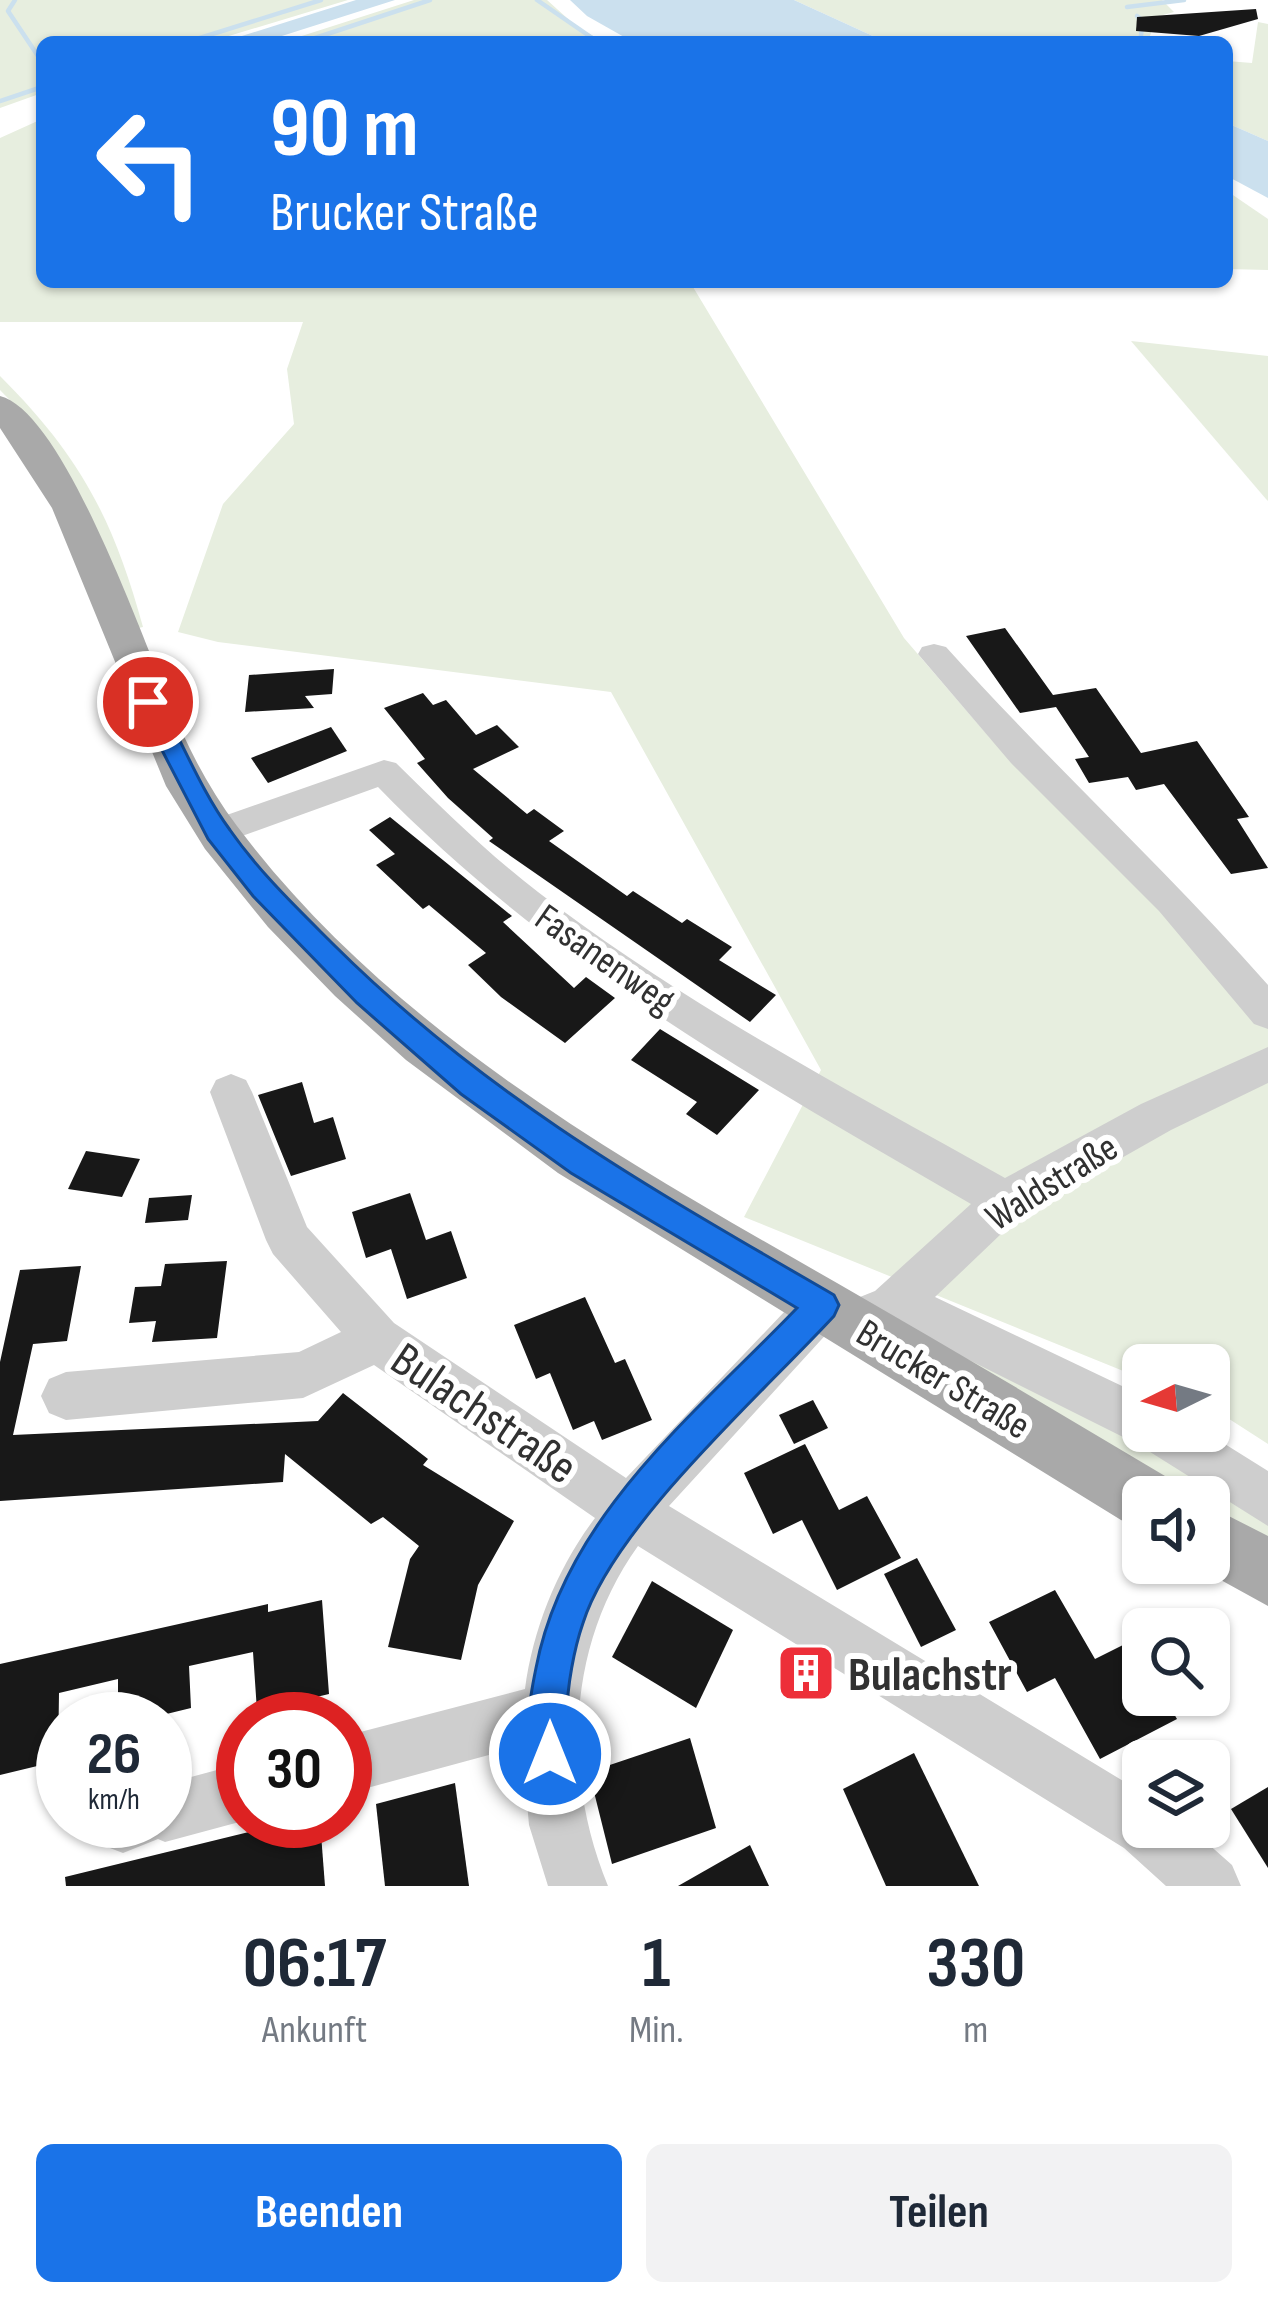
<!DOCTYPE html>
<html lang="de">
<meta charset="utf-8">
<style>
body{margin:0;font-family:"Sofia Sans Condensed",sans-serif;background:#f2f2f3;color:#1f2937;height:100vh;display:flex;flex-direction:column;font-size:45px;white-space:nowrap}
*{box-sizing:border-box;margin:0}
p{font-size:39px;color:#747a83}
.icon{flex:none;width:66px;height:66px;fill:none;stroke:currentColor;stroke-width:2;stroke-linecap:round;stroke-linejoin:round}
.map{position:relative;height:1886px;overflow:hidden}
.drawer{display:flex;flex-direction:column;background:#fff;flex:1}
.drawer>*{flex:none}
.guide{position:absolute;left:36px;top:36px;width:1197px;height:252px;border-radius:18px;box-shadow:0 3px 9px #0004;background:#1a73e8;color:#fff;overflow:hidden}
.needle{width:78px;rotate:265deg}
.fabs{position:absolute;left:1122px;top:1344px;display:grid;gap:24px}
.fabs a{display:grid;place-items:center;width:108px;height:108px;border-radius:18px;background:#fff;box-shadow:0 3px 9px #0004;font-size:60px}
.speed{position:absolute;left:36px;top:1692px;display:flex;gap:24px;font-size:60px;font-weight:700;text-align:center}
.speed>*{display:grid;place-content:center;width:156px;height:156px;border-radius:50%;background:#fff;box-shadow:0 3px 9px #0004;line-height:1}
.speed small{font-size:30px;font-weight:400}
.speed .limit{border:18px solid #d22;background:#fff;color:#111}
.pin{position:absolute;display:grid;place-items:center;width:102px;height:102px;color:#fff;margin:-51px;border:6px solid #fff;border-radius:50%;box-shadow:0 3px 12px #0007}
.me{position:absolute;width:132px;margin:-66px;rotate:0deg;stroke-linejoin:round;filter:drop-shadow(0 0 9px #0008)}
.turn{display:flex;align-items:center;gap:42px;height:252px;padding:0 36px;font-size:54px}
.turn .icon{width:156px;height:156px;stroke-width:2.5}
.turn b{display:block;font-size:84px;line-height:102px}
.eta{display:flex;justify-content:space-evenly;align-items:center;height:204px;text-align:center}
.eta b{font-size:72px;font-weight:700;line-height:84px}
.button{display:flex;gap:24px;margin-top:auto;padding:24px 36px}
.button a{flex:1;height:138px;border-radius:18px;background:#1a73e8;color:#fff;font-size:48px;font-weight:700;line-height:138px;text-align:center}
.button a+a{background:#f2f2f3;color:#1f2937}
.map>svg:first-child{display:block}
</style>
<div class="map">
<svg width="1268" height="1886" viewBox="0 0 1268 1886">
<rect width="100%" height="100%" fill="#fff"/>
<g fill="#e7eedf">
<polygon points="0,0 348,0 209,42 42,42 42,93 0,108"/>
<polygon points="414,0 547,0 577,27 604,42 283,42"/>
<polygon points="794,0 1162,0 1174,12 1156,17 1148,42 886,42"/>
<polygon points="1258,22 1268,24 1268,141 1227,123 1227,61 1252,63"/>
<polygon points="42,119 42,282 690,282 904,638 990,738 1268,1021 1268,1444 1209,1406 1209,1365 1143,1365 1143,1379 744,1217 821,1070 611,692 218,642 178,632 223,504 294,424 287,369 303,322 0,322 0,138"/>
<polygon points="1227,191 1268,219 1268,270 1227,269"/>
<polygon points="1131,341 1268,356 1268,501 1266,499"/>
<path d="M 0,376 C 80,456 113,518 143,627 L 134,629 C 105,538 70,458 0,390 Z"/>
<polygon points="953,1345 1095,1415 1268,1522 1268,1544 1209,1508 1209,1497 1191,1497 954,1359"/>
</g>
<g fill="#cbe0ee">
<polygon points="356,0 395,0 263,42 223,42"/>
<polygon points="570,0 794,0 886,42 633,42 587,16"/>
<polygon points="1227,123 1268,141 1268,198 1227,176"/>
</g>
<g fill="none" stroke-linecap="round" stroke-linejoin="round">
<g stroke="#cbe0ee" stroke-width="4.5">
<polyline points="15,0 8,11 42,62"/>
<polyline points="537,0 598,42"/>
<polyline points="1127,7 1184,0"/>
<polyline points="1137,16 1143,21 1140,42"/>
<polyline points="187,42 321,0"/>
<polyline points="303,42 430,0"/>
<polyline points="0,101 42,87"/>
</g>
</g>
<g fill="#181818">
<polygon points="1256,9 1258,19 1199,36 1136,31 1137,17"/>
<polygon points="1005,628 1053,695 1096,688 1141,753 1197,741 1249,817 1237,819 1268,868 1231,874 1164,784 1136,790 1128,777 1089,783 1075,759 1089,757 1056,707 1020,713 966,636"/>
<polygon points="334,669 332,694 305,696 314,708 245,712 249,675"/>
<polygon points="423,693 433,705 446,700 476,735 497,725 519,747 473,769 527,814 534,809 564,831 549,841 627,896 633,891 682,923 687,919 732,947 719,960 776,995 750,1022 489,841 493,838 448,798 417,763 425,759 384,708"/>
<polygon points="331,727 347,751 268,783 251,758"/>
<polygon points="390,817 512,916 503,922 574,988 586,977 615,998 565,1043 501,997 468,965 486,953 429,905 423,909 376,865 395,854 369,830"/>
<polygon points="660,1029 759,1090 717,1135 686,1114 697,1102 631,1060"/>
<polygon points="302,1082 314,1123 333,1117 346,1159 291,1176 258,1095"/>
<polygon points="86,1151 140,1159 122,1197 68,1189"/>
<polygon points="410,1193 426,1240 451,1231 467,1278 407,1299 391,1249 366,1258 352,1212"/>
<polygon points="192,1195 188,1220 145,1223 149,1198"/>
<polygon points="227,1261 217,1338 152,1342 156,1321 129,1323 135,1287 161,1286 165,1264"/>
<polygon points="81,1266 67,1341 33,1344 13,1435 318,1421 343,1393 428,1459 423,1465 514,1521 478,1585 461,1660 388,1647 410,1559 419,1546 383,1517 371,1524 285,1454 283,1482 0,1501 0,1362 20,1270"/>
<polygon points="585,1297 615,1363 625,1359 652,1420 602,1440 594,1421 573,1430 550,1373 536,1379 514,1325"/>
<polygon points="813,1400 828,1428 794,1444 779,1415"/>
<polygon points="805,1444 839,1510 867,1496 901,1558 837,1590 802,1520 773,1534 744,1473"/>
<polygon points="917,1558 956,1630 921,1647 884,1574"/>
<polygon points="652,1581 733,1630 696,1708 612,1657"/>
<polygon points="1055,1590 1095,1659 1131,1641 1143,1661 1143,1695 1163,1695 1177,1719 1100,1759 1055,1678 1027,1692 989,1622"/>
<polygon points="322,1600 329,1694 257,1711 253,1652 189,1666 191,1708 146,1719 118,1719 118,1679 59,1693 58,1761 0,1775 0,1664 268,1604 268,1612"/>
<polygon points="794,1652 827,1672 816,1693 784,1674"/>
<polygon points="690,1738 716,1828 612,1864 589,1772"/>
<polygon points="914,1753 979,1886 886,1886 843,1789"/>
<polygon points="455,1783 469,1886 385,1886 376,1804"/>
<polygon points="1268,1787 1268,1868 1231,1809"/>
<polygon points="294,1821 320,1821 325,1886 66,1886 65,1877"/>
<polygon points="750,1845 769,1886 678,1886"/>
</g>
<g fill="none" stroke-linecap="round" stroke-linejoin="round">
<g fill="#cecece" fill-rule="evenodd">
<path d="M 934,644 L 946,647 C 1050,763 1165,868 1268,985 L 1268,1029 L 1254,1024 L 1159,911 L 1011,763 L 918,654 L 922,647 Z"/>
<path d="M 384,760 L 396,763 C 442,808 487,853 538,892 C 683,1004 846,1089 1005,1178 L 1141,1104 L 1268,1047 L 1268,1083 L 1171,1130 L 1021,1215 L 935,1297 L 1143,1396 L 1143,1431 L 1204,1431 L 1268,1471 L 1268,1526 L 1139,1445 L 923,1337 L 893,1328 L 852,1345 L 835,1339 L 831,1329 L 669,1506 L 1143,1793 L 1143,1827 L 1189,1827 L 1232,1865 L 1241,1886 L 1166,1886 L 1124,1848 L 638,1546 C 567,1645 562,1774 608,1886 L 548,1886 L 529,1825 L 522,1746 L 345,1794 L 345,1736 L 525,1689 C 533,1628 558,1567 595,1518 L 374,1365 L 303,1398 L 66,1420 L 49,1413 L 41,1396 L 49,1379 L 66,1372 L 299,1352 L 341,1332 L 273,1254 L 266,1240 L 210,1092 L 216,1080 L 231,1074 L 246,1080 L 252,1092 L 307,1227 L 394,1323 L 626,1478 L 805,1290 L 822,1283 L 839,1290 L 845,1303 L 875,1291 L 971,1204 C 757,1080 552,966 378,787 L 217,845 L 204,841 L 199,832 L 204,823 Z"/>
<polygon points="243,1763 243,1821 165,1842 158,1839 123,1853 102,1845 95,1821 165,1821 165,1784"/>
</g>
<g fill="#a9a9a9" fill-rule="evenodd">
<path d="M 0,396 C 68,413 152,667 182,732 C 197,765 215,797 237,826 C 390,1030 620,1159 837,1283 C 947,1346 1056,1411 1165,1476 L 1174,1497 L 1143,1497 L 1143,1530 L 1121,1520 L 558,1173 L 406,1060 L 335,996 L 268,927 L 205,849 L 166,786 L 52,508 L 0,428 Z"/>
<polygon points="1209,1506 1268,1536 1268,1606 1190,1563 1209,1563"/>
</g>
</g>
<path fill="#1a73e8" stroke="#114b97" stroke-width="3" d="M 148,694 L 160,702 C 183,744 202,792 230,830 C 260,873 297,908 334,945 C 487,1097 650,1188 834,1295 L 839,1305 L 834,1316 C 762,1394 614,1525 583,1623 C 574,1649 567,1687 567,1714 C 567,1734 573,1749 565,1768 L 550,1774 L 536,1768 C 523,1735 529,1702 536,1668 C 565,1516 694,1415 797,1308 L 571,1173 L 461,1094 L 357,1003 L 253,896 L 208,839 L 137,702 Z"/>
<defs>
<symbol id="building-square" viewBox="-11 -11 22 22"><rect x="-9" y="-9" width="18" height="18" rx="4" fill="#ed2f39" stroke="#fff"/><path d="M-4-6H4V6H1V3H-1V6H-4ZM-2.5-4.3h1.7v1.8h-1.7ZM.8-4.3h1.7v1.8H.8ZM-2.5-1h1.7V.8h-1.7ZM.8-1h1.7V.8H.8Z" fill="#fff"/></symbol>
</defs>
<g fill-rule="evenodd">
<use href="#building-square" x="773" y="1640" width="66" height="66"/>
</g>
<g text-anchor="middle" stroke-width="12" stroke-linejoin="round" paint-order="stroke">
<g font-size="39" fill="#313131" stroke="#fff">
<text transform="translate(606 958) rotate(35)" y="14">Fasanenweg</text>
<text transform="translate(1051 1181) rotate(-32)" y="14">Waldstraße</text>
<text transform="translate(944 1378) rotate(31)" y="14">Brucker Straße</text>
</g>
<g font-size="48" fill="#313131" stroke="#fff">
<text transform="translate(485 1412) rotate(34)" y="17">Bulachstraße</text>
</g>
<g font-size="48" font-weight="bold" fill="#313131" stroke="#fff" text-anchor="start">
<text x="848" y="1690">Bulachstr</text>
</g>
</g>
</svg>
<div class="fabs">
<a><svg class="needle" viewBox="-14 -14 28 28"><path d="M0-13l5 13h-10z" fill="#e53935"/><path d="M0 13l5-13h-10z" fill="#747a83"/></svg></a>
<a><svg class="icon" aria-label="sound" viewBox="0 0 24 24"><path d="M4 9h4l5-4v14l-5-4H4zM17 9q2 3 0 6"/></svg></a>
<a><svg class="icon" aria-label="search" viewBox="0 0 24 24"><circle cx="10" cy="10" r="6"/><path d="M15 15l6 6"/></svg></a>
<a><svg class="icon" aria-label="layers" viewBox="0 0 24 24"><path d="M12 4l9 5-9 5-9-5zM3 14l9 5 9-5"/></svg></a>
</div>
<div class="speed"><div>26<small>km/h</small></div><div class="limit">30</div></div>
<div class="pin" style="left:148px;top:702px;background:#d93025"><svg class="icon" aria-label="arrive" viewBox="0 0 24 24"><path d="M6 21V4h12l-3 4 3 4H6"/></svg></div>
<svg class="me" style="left:550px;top:1754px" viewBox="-20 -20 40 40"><circle r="17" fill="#1a73e8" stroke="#fff" stroke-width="3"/><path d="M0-11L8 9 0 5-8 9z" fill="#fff"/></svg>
<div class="guide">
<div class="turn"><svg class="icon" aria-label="left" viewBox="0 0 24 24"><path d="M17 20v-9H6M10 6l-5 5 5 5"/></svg><div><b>90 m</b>Brucker Straße</div></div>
</div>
</div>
<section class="drawer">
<div class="eta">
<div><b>06:17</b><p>Ankunft</p></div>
<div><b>1</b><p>Min.</p></div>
<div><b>330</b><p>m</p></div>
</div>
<div class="button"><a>Beenden</a><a>Teilen</a></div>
</section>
